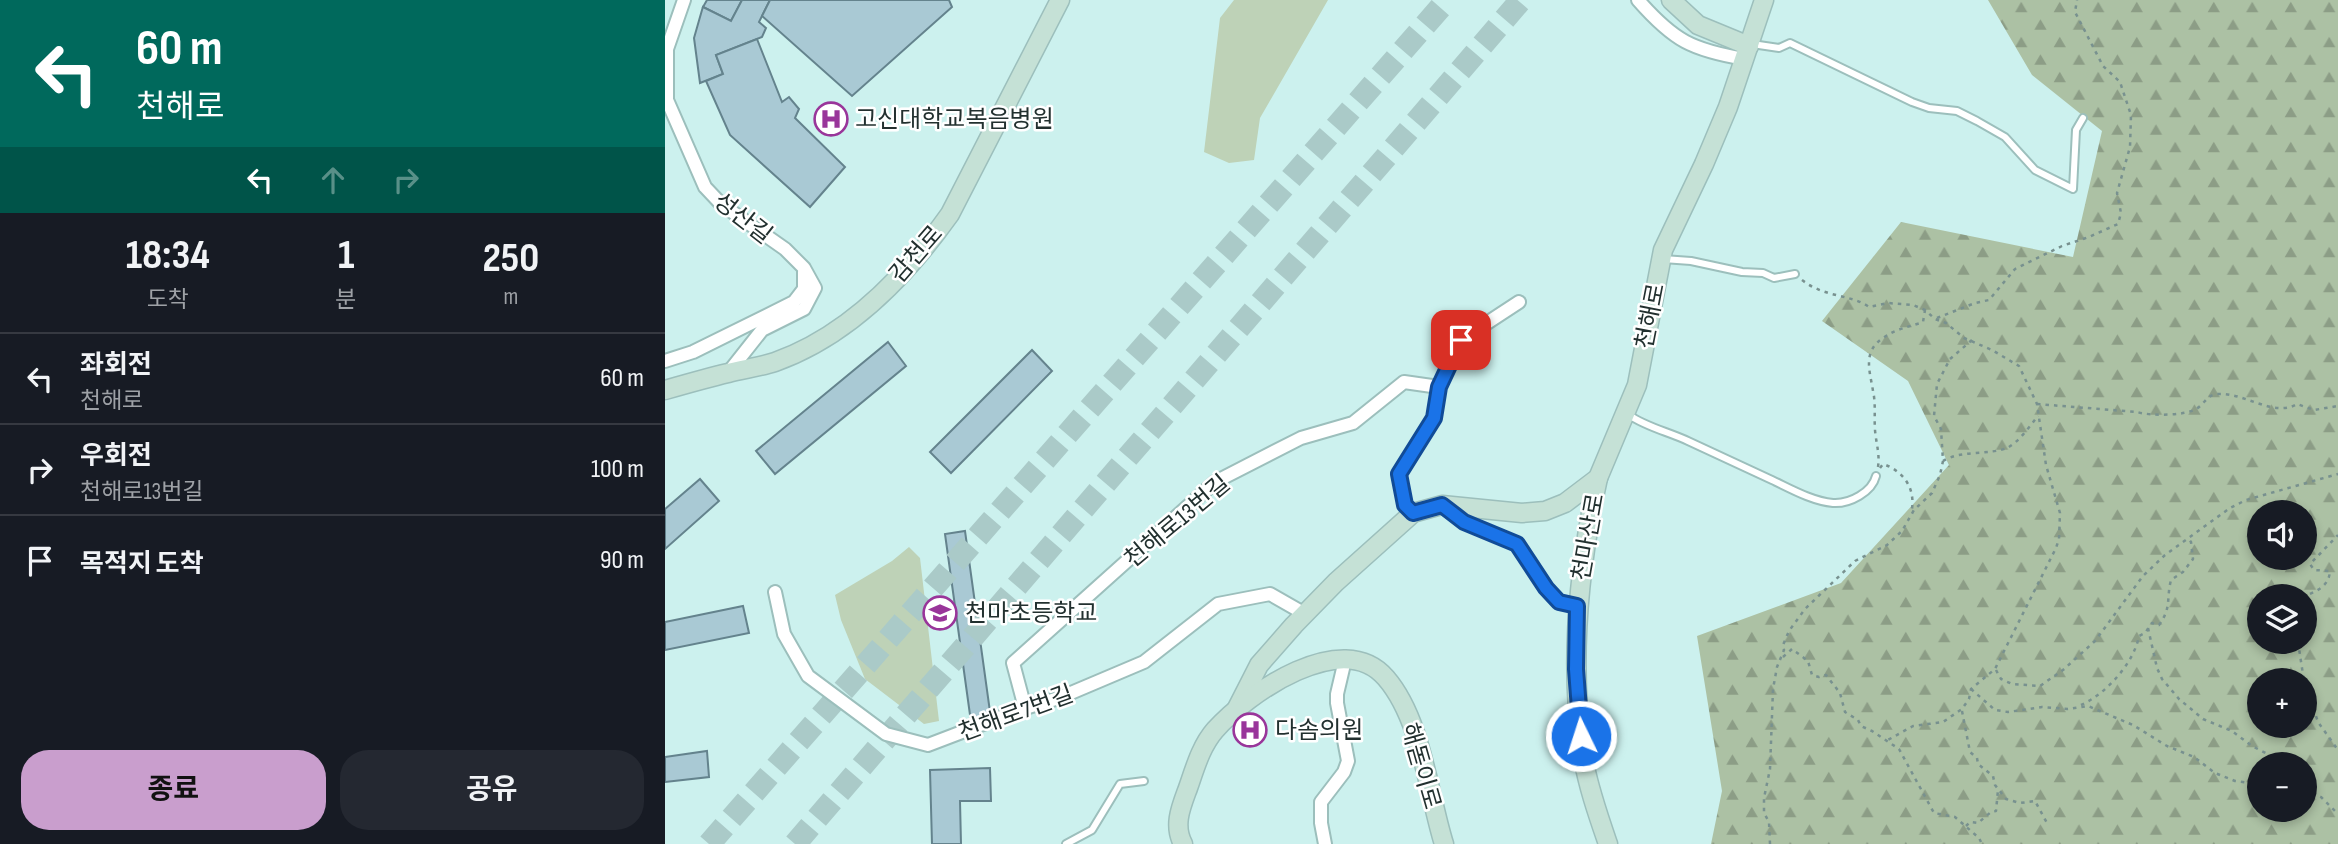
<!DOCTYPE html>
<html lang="ko">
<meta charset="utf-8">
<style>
body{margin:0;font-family:"Sofia Sans Condensed","Noto Sans KR",sans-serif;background:#242831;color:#f1f3f6;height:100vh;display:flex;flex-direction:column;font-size:26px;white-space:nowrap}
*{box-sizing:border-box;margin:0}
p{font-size:23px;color:#9ea1a6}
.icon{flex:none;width:38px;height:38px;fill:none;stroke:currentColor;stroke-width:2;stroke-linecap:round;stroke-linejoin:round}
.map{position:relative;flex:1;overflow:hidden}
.panel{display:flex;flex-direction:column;background:#171b24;width:665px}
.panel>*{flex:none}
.hud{background:#00695c;color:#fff;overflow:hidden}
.controls{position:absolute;left:1582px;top:500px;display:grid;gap:14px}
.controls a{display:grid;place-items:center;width:70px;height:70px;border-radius:50%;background:#171b24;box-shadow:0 4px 10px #0003;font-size:35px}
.pin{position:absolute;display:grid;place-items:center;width:60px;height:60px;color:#fff;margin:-30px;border-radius:14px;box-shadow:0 4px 10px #0006}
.me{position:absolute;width:77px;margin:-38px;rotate:356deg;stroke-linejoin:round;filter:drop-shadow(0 0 5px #0008)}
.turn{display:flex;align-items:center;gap:24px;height:147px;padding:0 21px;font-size:32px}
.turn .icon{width:91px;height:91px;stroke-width:2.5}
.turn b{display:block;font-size:49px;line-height:60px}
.lanes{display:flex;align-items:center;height:66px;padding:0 21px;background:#0003;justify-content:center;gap:35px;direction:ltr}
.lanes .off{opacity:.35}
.eta{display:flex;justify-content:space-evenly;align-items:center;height:119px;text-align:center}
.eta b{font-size:42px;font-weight:700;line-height:49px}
.action{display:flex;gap:14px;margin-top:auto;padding:14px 21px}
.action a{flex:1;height:80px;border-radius:28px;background:#c99ecd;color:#111;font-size:28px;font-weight:700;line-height:80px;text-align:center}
.action a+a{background:#242831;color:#f1f3f6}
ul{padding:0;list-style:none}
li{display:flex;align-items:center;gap:21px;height:91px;padding:0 21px;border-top:2px solid #363941}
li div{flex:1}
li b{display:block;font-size:26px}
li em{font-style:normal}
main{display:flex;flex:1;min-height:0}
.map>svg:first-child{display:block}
</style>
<main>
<section class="panel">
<div class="hud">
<div class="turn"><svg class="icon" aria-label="left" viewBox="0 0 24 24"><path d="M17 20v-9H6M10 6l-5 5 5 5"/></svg><div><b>60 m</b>천해로</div></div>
<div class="lanes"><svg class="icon" aria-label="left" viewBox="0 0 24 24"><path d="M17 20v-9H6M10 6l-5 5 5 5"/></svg><svg class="icon off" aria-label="ahead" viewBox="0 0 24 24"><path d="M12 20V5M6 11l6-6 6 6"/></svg><svg class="icon off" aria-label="right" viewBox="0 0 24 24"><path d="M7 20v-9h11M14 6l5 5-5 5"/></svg></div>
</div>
<div class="eta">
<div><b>18:34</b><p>도착</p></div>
<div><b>1</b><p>분</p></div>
<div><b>250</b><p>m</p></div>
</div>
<ul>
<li><svg class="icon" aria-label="left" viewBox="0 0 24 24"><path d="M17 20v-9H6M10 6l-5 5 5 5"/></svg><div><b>좌회전</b><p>천해로</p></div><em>60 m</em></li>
<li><svg class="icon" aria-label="right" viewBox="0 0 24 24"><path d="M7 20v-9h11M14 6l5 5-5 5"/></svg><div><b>우회전</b><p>천해로13번길</p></div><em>100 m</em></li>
<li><svg class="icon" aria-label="arrive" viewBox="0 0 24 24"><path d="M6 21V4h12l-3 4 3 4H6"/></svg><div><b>목적지 도착</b></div><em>90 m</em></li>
</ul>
<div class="action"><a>종료</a><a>공유</a></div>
</section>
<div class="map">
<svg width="1673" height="844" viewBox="0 0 1673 844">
<defs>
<pattern id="forest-firs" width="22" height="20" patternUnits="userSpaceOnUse" patternTransform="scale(1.75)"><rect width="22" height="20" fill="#acc1a4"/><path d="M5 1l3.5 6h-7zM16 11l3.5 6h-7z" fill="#8c9d86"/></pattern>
</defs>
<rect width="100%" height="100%" fill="#ccf1ee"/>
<path fill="url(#forest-firs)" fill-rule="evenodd" d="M 1323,0 L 1673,0 L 1673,844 L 1046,844 L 1057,791 L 1032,636 L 1176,583 L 1284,465 L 1243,381 L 1157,321 L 1236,222 L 1408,257 L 1437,131 L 1367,75 ZM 1594,513 L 1640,513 L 1640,558 L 1594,558 ZM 1594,597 L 1640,597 L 1640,642 L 1594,642 ZM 1594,681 L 1640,681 L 1640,726 L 1594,726 ZM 1594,765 L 1640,765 L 1640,810 L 1594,810 Z"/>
<g fill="#bed2b7">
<polygon points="569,0 663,0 595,118 589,160 564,163 539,152 555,18"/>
<polygon points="244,547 255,558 274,721 259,724 200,679 176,620 170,595 227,561"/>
</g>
<g fill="#a9c9d4" stroke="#64838d" stroke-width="2">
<polygon points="42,0 77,0 66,21 38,7"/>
<polygon points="77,0 105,0 94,22 101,28 97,37 51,55 58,74 35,83 29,38 37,10 38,7 66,21"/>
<polygon points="105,0 284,0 287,7 187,96 97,16"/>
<polygon points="92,39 117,102 124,97 134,109 130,118 180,167 145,207 65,135 41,81 58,74 51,55"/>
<polygon points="223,342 241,366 110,474 91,451"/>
<polygon points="367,350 387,371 286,473 265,452"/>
<polygon points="35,479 54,501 0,549 0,509"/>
<polygon points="300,531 326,719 306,722 280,534"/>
<polygon points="78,606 84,633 0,650 0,622"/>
<polygon points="42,751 44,777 0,782 0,757"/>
<polygon points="325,768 326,801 295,801 296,844 267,844 265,770"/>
</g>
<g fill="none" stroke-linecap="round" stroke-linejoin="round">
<g stroke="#aacac8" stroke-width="23" stroke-dasharray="23 11" stroke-linecap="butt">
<polyline points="44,844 782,0"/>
<polyline points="130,844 856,0"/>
</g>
<defs>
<g id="lane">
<polyline points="1087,44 1114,48 1125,43 1247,102 1264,108 1292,111 1312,121 1340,137 1370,170 1408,189 1411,130 1418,118"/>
<polyline points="998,259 1026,261 1077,272 1098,273 1109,278 1130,274"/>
<path d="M 964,415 C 981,427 1004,432 1023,441 C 1051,454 1079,467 1107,480 C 1126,489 1147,501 1168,503 C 1185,504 1207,492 1211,476"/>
<polyline points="401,844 427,830 455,784 479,781"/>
</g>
<g id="street">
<polyline points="19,0 2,49 2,100 40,187 56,204 120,249 139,268 150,288 139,309 97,330 63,373"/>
<path d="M 973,0 C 1009,41 1027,50 1080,59"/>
<polyline points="0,361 28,352 129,302 139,289 139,272"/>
<polyline points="777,506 799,522 852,544 881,588 894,602 912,606"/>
<polyline points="748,513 740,505 734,474 769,418 774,387 796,340 854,302"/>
<polyline points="110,592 119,634 143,676 221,734 263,745 360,708 394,698 479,662 553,604 605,594 640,614"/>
<polyline points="360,708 348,663 550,482 636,438 688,423 739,382 774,387"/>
<polyline points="660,844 656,823 656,802 679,772 683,761 672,703 672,694 680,660"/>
</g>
<g id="secondary">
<polyline points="1006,0 1033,25 1084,46"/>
<path d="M 0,390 C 21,384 42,378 63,373 C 78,369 95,367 110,362 C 183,336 241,276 285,214 L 395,0"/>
<path d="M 933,478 C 913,570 904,663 918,756 C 922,784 934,818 943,844"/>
<polyline points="569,714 594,665 629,625 671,582 748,513 777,505 857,513 880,511 900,503 933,478 972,385 998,250 1039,164 1063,107 1099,0"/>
<path d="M 518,844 C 508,825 516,807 523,788 C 530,768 536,746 550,730 C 583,693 678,627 721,678 C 757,720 763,793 779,844"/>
</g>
</defs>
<use href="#lane" stroke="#9cbfbc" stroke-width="10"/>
<use href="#street" stroke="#9cbfbc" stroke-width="16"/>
<use href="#secondary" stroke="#9cbfbc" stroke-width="21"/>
<g stroke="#78918f" stroke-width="2.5" stroke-dasharray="3.5 5" stroke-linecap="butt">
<path d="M 1137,280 C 1160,298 1186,294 1204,307 L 1223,303 L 1248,305 L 1260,310 L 1270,319 L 1281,323 L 1299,338 L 1327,350 L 1354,366 L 1372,404 L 1381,465 L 1395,513 L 1394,539 L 1391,548 L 1330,669 L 1306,689 L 1304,699 L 1297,709 L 1278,722 L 1248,726 L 1221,741"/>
<polyline points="1272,318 1310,303 1324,300 1350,269 1397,246 1424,237 1453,224 1456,213 1452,193 1465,147 1466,115 1455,82 1438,66 1410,12 1412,0"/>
<path d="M 1372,404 L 1472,412 C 1485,416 1519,416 1531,409 C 1540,404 1542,394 1553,394 C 1579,392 1609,418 1632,404 L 1649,410 L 1673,406"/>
<path d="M 1278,461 C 1295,450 1325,455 1342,448 C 1354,442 1364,427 1373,416"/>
<path d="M 1213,467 C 1215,454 1211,443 1210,430 C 1209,417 1211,404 1208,391 C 1205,371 1197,352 1218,338 C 1230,329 1244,327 1258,322 L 1260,310"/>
<path d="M 1215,468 L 1218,464 C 1238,471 1250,487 1247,509 L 1249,510"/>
<path d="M 1637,597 C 1650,592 1664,587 1665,571 L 1649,570 L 1645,564 L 1673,535"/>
<polyline points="1483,628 1492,668 1497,679 1514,699 1538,719 1567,731 1587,746 1624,765"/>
<polyline points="1633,642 1639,681"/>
<polyline points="1118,657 1127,649 1143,661 1147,675 1154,677 1161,675 1175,693 1180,712 1193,720 1196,726 1207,731 1234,749 1269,813 1290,817 1314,838 1316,842"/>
<polyline points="1331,670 1336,679 1347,684 1375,686 1398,670 1430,641 1478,576 1500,555 1565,508 1581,500 1673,474"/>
<polyline points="1640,684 1653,722 1673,750"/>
<polyline points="1306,689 1330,710 1343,712 1377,707 1403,709 1423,706 1468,725 1502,746 1529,757 1550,773 1570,781 1594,784"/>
<path d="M 1416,705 C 1441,694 1469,663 1474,636 L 1480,633 L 1487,623 L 1494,625 C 1507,607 1501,599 1506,580 L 1518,572 L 1528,559 L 1526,542 L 1523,538"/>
<polyline points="1297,711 1305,752 1312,758 1313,764 1328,776 1330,785 1341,799 1355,803 1370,801 1382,823"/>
<polyline points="1640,781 1648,786 1646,792"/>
<polyline points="1640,789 1656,797 1673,814"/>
<polyline points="1301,826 1305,822 1313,823 1326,812 1331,811 1333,790"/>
<polyline points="1105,844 1104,822 1099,813 1099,798 1105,769 1108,689 1112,667 1119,650 1118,645 1124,631 1140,609 1190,561 1222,545 1237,531 1249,510 1267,493 1275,475 1278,461 1276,429 1269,416 1272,384 1285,359 1307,340"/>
</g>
<use href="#lane" stroke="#fff" stroke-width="6"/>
<use href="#street" stroke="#fff" stroke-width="12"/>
<use href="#secondary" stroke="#c5e1d6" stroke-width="18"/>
</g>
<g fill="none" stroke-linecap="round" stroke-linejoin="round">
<defs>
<polyline id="route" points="796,340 774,387 769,418 734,474 740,505 748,513 777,505 799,522 852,544 881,588 894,602 912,606 911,669 916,736"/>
</defs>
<use href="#route" stroke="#114b97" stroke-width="18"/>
<use href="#route" stroke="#1a73e8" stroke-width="12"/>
</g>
<defs>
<symbol id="hospital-ring" viewBox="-11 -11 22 22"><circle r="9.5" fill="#fff" stroke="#99359a" stroke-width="1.5"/><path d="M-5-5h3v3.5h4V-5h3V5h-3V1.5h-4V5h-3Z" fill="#99359a"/></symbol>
<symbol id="school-ring" viewBox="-11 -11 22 22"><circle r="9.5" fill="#fff" stroke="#99359a" stroke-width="1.5"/><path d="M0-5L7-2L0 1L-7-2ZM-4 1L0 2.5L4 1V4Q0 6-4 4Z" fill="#99359a"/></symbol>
</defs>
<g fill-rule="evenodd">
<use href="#hospital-ring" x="147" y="100" width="38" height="38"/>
<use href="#school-ring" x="256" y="594" width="38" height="38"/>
<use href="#hospital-ring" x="566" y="711" width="38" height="38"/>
</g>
<g text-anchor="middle" stroke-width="5" stroke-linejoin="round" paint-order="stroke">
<g font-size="24" fill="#22302f" stroke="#fff" text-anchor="start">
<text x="190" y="127">고신대학교복음병원</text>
<text x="300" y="621">천마초등학교</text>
<text x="610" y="738">다솜의원</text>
</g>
<g font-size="24" fill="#22302f" stroke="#fff">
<text transform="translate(78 218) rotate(38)" y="8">성산길</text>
<text transform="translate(251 254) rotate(-49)" y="8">감천로</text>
<text transform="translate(985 316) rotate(-79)" y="8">천해로</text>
<text transform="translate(512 521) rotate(-40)" y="8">천해로13번길</text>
<text transform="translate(923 537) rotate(-80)" y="8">천마산로</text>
<text transform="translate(351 713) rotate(-20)" y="8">천해로7번길</text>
<text transform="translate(756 766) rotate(74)" y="8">해돋이로</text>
</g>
</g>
</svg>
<div class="controls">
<a><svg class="icon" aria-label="sound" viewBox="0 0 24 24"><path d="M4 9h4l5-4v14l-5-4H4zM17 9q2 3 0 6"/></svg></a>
<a><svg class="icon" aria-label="layers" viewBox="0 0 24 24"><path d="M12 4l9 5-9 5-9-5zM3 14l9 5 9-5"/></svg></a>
<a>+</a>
<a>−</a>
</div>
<div class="pin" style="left:796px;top:340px;background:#d93025"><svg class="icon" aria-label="arrive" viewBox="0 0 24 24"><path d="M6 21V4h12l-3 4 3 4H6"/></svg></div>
<svg class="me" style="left:916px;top:736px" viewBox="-20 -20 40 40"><circle r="17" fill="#1a73e8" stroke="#fff" stroke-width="3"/><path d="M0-11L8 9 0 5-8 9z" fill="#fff"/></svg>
</div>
</main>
